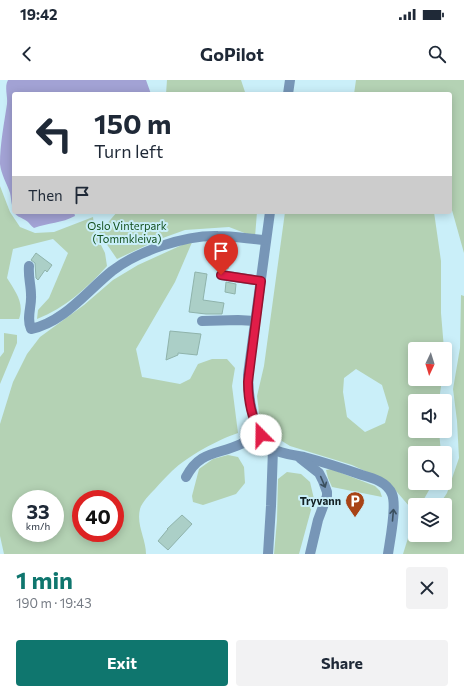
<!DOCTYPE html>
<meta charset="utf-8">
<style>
body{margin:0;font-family:Commissioner,sans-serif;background:#f2f2f3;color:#1f2937;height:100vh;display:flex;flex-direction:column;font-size:15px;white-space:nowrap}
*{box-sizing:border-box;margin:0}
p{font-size:13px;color:#747a83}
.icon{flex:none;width:22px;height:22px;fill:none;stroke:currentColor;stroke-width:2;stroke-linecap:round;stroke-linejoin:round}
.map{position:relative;height:474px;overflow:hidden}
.drawer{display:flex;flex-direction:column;background:#fff;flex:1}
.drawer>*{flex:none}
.banner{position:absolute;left:12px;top:12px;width:440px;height:122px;border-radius:4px;box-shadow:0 2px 10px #0003;background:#fff;color:#1f2937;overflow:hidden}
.needle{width:26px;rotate:184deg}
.buttons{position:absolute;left:408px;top:262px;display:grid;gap:8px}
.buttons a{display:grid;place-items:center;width:44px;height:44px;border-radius:4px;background:#fff;box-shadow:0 2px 10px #0003;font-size:20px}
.speed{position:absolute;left:12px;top:410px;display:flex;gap:8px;font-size:20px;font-weight:700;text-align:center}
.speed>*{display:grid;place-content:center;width:52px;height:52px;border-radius:50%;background:#fff;box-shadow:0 2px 10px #0003;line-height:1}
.speed small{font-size:10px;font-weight:400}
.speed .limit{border:6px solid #d22;background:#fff;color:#111}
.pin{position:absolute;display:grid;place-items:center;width:34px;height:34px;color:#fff;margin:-41px -17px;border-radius:50% 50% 50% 0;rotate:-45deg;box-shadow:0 0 4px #0007}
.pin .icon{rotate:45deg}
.me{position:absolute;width:44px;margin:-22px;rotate:338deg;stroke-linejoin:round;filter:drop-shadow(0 0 3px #0008)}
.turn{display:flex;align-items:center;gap:14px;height:84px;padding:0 16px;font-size:18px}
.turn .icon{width:52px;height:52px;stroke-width:2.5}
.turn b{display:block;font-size:28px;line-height:34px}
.then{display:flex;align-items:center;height:38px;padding:0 16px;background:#0003;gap:8px;font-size:15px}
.round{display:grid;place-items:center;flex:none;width:42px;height:42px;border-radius:4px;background:#f2f2f3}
.summary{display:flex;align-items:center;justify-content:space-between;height:68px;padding:0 16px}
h1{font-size:24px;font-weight:700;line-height:30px;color:#0f766e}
.action{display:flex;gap:8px;margin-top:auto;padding:8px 16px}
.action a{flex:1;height:46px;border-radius:4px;background:#0f766e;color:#fff;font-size:16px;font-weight:700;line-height:46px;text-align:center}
.action a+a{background:#f2f2f3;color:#1f2937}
.status{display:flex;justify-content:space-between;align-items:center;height:28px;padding:0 20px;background:#fff;direction:ltr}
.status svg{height:11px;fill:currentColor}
header{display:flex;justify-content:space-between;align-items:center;height:52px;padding:0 16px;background:#fff;font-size:18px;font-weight:700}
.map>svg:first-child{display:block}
</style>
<div class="status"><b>19:42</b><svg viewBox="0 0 49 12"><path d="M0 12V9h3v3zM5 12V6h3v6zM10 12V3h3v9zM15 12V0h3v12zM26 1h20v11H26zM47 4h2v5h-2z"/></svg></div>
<header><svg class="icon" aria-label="back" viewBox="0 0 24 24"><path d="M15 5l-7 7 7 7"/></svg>GoPilot<svg class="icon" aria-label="search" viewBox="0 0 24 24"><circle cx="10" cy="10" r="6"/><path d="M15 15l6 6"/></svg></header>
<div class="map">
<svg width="464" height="474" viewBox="0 0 464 474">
<rect width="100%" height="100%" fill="#caeff9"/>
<g fill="#b4d2b4" fill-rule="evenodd">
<polygon points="167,0 241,0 245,12 250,14 166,14"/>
<polygon points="356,0 464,0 464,173 450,123 450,14 354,14"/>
<path d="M 0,106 L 10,132 L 20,147 L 35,153 L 54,152 L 93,137 L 95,153 L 105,173 L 107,186 C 87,208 65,228 37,239 L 38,230 L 49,218 L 68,173 L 53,159 L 13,169 L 7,198 C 15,211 25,223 19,239 L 0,239 Z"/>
<polygon points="117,132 257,132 255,157 229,147 185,150 160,159 117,179 99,153"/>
<path d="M 285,132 L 434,132 L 441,181 L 441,233 L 444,269 L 415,269 L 415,299 L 442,299 L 439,321 L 415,321 L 415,351 L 439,351 L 441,373 L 415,373 L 415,403 L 433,403 L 424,419 L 409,426 L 397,412 L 380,398 L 352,385 L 290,366 L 269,353 L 260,341 L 257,316 L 264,286 ZM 356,289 L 382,305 L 389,328 L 385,343 L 365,352 L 347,337 L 343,312 L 344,298 Z"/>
<path d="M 193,160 L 175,202 L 136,269 L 142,297 L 180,304 L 190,299 L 198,284 L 212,279 L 227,279 L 235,288 L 232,306 L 238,353 C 217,360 188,376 172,391 C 166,397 160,403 155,409 C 150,414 142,422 140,429 C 136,445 146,459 146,474 L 4,474 L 0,456 L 0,344 L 13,302 L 27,274 L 40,257 L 84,225 L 113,200 L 138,185 ZM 21,419 L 55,419 L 55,453 L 21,453 ZM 81,419 L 115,419 L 115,453 L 81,453 Z"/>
<polygon points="461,215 464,216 464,474 403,474 408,458 415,452 415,455 445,455 445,425 439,425 447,413 459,378 457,341 453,309 460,268"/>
<polygon points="4,253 17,255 17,263 0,304 0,277 4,272"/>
<polygon points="228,375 238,377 244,387 245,403 236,414 203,425 193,422 192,416 199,389 213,379"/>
<polygon points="331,389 375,406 380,411 382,417 332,407 328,398 326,390"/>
<polygon points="287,392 301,394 310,402 314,419 299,474 274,474 277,440 278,399"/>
</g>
<path fill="#a2a2d4" d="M 8,0 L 146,0 L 151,14 L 14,14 L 14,132 L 74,132 L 75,136 C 62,143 48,143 34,148 C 31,146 30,144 28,142 C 19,135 14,138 12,125 C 11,121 11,117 10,113 C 7,104 1,94 0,84 C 0,64 4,44 7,24 C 8,16 4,7 8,0 Z"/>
<g fill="#abcfc7" stroke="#8fb3ab">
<polygon points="36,173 52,185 47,192 45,190 38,200 36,198 35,183 31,180"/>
<polygon points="219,174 230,175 228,189 217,187"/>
<polygon points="195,192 207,194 203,220 224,223 222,234 206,234 189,232"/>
<polygon points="226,202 236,204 235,214 225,212"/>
<polygon points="170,251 201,254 197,275 178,273 178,275 166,280"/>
<polygon points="182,435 192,444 168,470 158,461 168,449 167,449"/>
</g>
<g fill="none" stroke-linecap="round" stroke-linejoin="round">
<g stroke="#7796b7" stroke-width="10">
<polyline points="288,14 290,0"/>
<path d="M 270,132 L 248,295 C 248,315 253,356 271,368 C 280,374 294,375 304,377 C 323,382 342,388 362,395 C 373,398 387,402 392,414 C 397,426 390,460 388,474"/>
<path d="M 29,186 C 28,197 31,205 31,215 C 32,226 26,238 31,249 C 64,242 86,212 112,191 C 138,171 185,155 218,156 C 234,156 250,159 266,160"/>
<polyline points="221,195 261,201"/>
<polyline points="202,241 238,240 255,241"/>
<polyline points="300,378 319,393 323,401 327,412 327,416 318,440 310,474"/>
<path d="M 186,397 C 200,370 218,375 241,364 C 247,360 253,355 259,350"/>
<polyline points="268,474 271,426 273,369"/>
</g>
</g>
<defs><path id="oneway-shaft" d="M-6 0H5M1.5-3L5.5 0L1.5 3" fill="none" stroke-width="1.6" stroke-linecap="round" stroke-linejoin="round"/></defs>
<g stroke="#3b505f">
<use href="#oneway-shaft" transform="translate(323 402) rotate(67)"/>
<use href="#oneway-shaft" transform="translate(393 435) rotate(-85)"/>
</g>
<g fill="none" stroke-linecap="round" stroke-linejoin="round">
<defs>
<path id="route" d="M 221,195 L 261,201 L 248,302 C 248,320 252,339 261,355"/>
</defs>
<use href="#route" stroke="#92132f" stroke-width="10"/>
<use href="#route" stroke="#e11d48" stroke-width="7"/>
</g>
<defs>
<symbol id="parking-pin" viewBox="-11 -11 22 30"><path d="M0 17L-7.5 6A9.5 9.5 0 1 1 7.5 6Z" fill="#a84316" stroke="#caeff9"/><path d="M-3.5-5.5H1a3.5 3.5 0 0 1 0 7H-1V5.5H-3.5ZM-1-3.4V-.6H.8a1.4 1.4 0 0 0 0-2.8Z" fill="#fff"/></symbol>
</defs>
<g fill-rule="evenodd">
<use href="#parking-pin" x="344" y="410" width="22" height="30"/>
</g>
<g text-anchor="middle" stroke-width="4" stroke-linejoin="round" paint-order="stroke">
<g font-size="11" fill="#114e1b" stroke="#caeff9">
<text x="127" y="150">Oslo Vinterpark<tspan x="127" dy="13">(Tommkleiva)</tspan></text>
</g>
<g font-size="11" font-weight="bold" fill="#132125" stroke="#caeff9" text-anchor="end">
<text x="341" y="425">Tryvann</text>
</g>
</g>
</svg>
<div class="buttons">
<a><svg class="needle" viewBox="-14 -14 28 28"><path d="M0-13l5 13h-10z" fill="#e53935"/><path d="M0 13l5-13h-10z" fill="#747a83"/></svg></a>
<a><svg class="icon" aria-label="sound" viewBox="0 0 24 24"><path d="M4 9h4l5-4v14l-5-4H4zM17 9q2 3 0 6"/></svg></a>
<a><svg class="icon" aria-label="search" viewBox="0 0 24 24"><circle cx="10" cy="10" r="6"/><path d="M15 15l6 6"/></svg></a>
<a><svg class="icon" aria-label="layers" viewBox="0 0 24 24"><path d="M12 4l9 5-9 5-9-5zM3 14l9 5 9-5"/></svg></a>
</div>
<div class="speed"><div>33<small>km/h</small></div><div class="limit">40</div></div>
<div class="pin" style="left:221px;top:195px;background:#d93025"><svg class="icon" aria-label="arrive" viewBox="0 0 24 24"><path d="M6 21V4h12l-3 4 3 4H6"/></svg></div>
<svg class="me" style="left:261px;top:355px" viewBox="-20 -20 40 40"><circle r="19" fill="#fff"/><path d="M0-13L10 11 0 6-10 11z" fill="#e11d48"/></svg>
<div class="banner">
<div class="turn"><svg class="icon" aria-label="left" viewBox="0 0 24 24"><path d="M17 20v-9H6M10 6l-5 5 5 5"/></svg><div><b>150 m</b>Turn left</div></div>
<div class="then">Then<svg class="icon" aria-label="arrive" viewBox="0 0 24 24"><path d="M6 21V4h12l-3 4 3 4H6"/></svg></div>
</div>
</div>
<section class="drawer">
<div class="summary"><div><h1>1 min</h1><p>190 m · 19:43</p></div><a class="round"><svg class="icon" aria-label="close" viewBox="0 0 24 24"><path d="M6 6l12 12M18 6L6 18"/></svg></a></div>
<div class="action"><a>Exit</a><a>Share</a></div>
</section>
